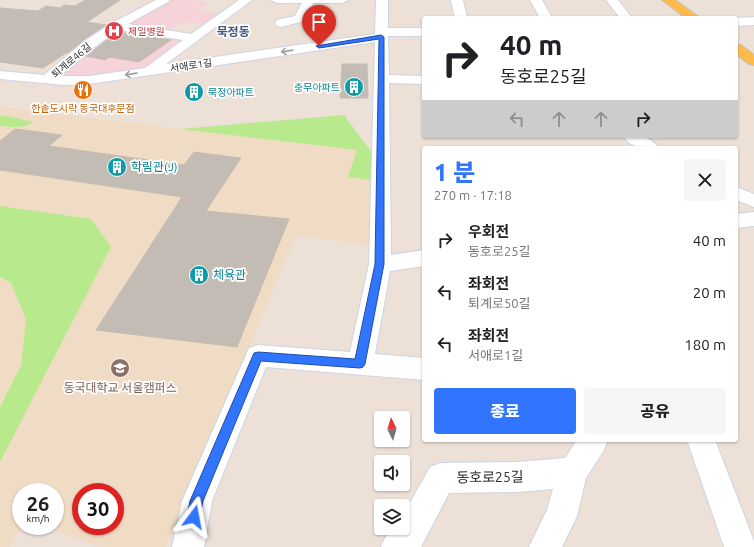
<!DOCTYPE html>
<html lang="ko">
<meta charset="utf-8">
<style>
body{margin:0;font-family:Ubuntu,"Noto Sans KR",sans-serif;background:#f6f6f6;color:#202124;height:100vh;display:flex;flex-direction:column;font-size:15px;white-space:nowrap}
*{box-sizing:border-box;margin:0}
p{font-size:13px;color:#757577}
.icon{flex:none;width:22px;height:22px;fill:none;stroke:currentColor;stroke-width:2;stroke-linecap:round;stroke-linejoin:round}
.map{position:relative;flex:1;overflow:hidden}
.drawer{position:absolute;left:422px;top:146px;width:316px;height:296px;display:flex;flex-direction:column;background:#fff;border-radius:4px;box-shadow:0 1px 3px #0004}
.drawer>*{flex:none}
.guide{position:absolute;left:422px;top:16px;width:316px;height:122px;border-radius:4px;box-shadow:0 1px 3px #0004;background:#fff;color:#202124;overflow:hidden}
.needle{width:26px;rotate:355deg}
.controls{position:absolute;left:374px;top:411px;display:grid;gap:8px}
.controls a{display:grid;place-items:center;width:36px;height:36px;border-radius:4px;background:#fff;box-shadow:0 1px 3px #0004;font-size:20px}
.speed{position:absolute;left:12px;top:483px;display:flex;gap:8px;font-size:20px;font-weight:700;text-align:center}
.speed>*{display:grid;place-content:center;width:52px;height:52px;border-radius:50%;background:#fff;box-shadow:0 1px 3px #0004;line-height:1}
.speed small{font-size:10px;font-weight:400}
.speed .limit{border:6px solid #d22;background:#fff;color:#111}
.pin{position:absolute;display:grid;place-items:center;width:34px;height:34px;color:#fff;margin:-41px -17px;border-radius:50% 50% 50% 0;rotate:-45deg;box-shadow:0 0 4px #0007}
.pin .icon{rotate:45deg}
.me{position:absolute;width:44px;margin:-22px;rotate:13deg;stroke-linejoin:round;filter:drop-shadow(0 0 3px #0008)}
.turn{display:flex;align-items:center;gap:14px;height:84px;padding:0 12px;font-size:18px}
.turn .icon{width:52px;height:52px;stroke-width:2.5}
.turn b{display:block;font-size:28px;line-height:34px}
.lanes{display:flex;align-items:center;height:38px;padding:0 12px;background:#0003;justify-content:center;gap:20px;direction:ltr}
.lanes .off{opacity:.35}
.round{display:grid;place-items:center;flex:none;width:42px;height:42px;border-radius:4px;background:#f6f6f6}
.overview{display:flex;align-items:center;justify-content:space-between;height:68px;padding:0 12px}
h1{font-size:24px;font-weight:800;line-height:30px;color:#3175ff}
.action{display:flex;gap:8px;margin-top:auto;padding:8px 12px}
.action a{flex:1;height:46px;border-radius:4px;background:#3175ff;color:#fff;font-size:16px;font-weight:800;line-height:46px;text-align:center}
.action a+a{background:#f6f6f6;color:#202124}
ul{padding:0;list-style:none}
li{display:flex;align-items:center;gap:12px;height:52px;padding:0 12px}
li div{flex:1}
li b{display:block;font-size:15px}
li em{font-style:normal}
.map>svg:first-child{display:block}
</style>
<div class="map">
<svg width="754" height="547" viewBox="0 0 754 547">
<rect width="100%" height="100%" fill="#ece0d7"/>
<path fill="#f0dcc4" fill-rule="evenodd" d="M 0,107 L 357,150 L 377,181 L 370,245 L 296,236 L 165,547 L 99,547 L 43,526 L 55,526 L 55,492 L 21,492 L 21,526 L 22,526 L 10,547 L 0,547 ZM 81,492 L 115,492 L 115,526 L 81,526 Z"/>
<polygon fill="#f5d3d9" points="164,0 195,0 209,2 200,11 225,15 210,26 183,22 165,33 193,38 156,66 90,76 60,74 91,43"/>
<g fill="#b9e98d">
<path d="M 2,115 L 33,122 C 23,129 12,127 0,126 L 0,116 Z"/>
<polygon points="344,115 373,154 377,181 348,177 357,150 180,129"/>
<polygon points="0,206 91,219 111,247 0,462 0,407 21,365 26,319 11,283 0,277"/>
</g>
<g fill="#c3bcb4" stroke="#c7bcb1">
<polygon points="85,0 120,0 87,22 106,25 85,39 68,53 66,53 43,68 0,62 0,8 38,11 46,6 60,8 64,5 75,6"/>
<polygon points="118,32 171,40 139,62 109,57 105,60 86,56"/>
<polygon points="342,64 367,64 368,98 340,98"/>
<polygon points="15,129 62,135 49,146 184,165 194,152 241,158 206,211 289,219 237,347 96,330 182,197 0,170 0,141"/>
</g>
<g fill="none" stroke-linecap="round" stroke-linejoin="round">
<defs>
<g id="minor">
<path d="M 156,0 L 170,0 L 168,2 L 128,24 L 191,34 L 239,0 L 252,0 L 166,64 L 375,34 L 376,0 L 388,0 L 388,28 L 424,28 L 424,36 L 388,36 L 389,75 L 424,76 L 424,84 L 389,83 L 391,255 L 424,250 L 424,266 L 390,271 L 375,354 L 424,358 L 424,380 L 266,367 L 212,501 L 204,547 L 172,547 L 182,501 L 249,348 L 258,345 L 350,352 L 369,264 L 375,42 L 89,84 L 64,85 L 0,79 L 0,71 L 44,75 L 86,40 L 112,23 ZM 118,30 L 183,40 L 145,68 L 89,76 L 60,76 L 96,46 Z"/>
<polygon points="271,0 348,0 342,3 313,3 304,21 281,27 277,26 275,23 277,20 295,16 302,3 277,3"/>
<polygon points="451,0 463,0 467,18 455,18"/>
<polygon points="530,0 542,0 552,18 540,18"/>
<polygon points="606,0 618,0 632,18 620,18"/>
<polygon points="754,17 754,25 736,26 736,18"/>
<path d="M 623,136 C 636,136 650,135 659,148 C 644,148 632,149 623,136 Z"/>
<polygon points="736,187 754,194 754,207 736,200"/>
<polygon points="754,212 754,226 736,228 736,214"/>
<path d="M 577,440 L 608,440 L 604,450 L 586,478 L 577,516 L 562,547 L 529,547 L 547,510 L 553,489 L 518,492 L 449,493 L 421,547 L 381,547 C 385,536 390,528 403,528 L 403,515 L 430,467 L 441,463 L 518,462 L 565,458 Z"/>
<polygon points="687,440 715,440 754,541 754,547 724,547"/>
</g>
<g id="major">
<polygon points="662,0 675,0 700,18 686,18"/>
<polygon points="736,44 741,45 754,55 754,65 749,64 736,54"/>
</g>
</defs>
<use href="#minor" stroke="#ccd4e3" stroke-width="2"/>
<use href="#major" stroke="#c3c3c3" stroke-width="2"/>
<use href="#minor" fill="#fff" fill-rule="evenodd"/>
<use href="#major" fill="#ffbb4a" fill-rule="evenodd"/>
</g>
<defs><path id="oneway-shaft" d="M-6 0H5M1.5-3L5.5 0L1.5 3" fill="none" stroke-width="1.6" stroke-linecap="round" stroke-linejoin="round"/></defs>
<g stroke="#9e9e9e">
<use href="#oneway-shaft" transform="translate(287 51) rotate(172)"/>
<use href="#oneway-shaft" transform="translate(131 74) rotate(172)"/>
</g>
<polygon fill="#3175ff" stroke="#204ca6" points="381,35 384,37 384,264 365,364 363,367 360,368 261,361 203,501 199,521 194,523 189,521 187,517 190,501 254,353 258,352 355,359 375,264 379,39 319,48 316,46"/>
<defs>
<symbol id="hospital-disc" viewBox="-11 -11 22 22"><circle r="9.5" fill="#e0444e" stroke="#fff"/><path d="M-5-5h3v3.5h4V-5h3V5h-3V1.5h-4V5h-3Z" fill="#fff"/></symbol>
<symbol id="building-disc" viewBox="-11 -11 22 22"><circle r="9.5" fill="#0f9aa8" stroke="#fff"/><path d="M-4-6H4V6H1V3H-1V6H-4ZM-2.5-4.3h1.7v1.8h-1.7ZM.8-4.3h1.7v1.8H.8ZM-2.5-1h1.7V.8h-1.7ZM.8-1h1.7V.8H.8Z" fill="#fff"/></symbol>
<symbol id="restaurant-disc" viewBox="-11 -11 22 22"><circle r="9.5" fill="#e8710a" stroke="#fff"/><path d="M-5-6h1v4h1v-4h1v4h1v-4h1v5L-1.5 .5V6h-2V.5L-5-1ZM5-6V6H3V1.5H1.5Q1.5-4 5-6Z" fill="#fff"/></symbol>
<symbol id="university-disc" viewBox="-11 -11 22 22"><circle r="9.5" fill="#8d6e63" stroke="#fff"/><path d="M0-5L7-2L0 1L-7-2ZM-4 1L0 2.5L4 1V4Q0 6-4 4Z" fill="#fff"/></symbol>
</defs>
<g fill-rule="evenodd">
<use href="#hospital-disc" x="103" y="20" width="22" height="22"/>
<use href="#building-disc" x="343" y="76" width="22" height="22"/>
<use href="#restaurant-disc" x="72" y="79" width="22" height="22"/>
<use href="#building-disc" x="183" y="81" width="22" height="22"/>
<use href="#building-disc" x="106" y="156" width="22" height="22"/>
<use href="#building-disc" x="188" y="264" width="22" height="22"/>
<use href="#university-disc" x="109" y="357" width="22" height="22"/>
</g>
<g text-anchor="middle" stroke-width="3.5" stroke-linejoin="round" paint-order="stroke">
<g font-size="10" fill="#be3a42" stroke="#fff" text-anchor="start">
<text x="128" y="35">제일병원</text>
</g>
<g font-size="10" fill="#282828" stroke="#fff">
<text transform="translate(71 60) rotate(-40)" y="4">퇴계로46길</text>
<text transform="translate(191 65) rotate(-8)" y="4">서애로1길</text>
</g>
<g font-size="10" fill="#0d838f" stroke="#fff" text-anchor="end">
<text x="340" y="91">충무아파트</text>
<text x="208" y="96" text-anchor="start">묵정아파트</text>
</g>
<g font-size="10" fill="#c56008" stroke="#fff">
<text x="83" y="112">한솥도시락 동국대후문점</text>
</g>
<g font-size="12" font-weight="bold" fill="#44567c" stroke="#fff">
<text x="233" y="36">묵정동</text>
</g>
<g font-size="12" fill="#0d838f" stroke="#fff" text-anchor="start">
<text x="131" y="171">학림관(J)</text>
<text x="213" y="279">체육관</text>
</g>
<g font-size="12" fill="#785e54" stroke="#fff">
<text x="120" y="392">동국대학교 서울캠퍼스</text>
</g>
<g font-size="14" fill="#282828" stroke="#fff">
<text transform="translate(490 477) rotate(-1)" y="5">동호로25길</text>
</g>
</g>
</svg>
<div class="controls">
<a><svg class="needle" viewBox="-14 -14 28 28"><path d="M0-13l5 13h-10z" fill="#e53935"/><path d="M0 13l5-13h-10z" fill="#757577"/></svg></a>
<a><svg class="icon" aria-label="sound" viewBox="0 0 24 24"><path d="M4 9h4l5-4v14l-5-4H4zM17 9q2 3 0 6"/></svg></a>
<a><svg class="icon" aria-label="layers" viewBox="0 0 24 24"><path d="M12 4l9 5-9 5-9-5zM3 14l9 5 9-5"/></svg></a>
</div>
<div class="speed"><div>26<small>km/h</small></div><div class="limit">30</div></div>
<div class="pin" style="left:319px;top:46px;background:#d93025"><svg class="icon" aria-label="arrive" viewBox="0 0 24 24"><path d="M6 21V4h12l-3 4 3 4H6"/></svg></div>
<svg class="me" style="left:194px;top:517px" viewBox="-20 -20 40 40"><path d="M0-17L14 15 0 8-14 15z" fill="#3175ff" stroke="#fff" stroke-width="4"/></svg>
<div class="guide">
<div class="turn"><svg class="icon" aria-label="right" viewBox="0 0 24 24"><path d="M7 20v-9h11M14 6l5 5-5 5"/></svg><div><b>40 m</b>동호로25길</div></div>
<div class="lanes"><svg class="icon off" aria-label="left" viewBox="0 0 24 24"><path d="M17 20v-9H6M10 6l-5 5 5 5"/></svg><svg class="icon off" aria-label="ahead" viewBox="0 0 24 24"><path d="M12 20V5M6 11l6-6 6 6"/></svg><svg class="icon off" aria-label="ahead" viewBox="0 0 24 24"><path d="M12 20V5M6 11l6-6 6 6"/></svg><svg class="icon" aria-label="right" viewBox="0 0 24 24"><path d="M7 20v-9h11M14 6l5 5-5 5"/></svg></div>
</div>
<section class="drawer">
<div class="overview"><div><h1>1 분</h1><p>270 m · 17:18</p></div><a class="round"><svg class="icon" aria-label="close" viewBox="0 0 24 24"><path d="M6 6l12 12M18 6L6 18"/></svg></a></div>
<ul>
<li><svg class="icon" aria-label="right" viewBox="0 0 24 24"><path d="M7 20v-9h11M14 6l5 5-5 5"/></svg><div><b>우회전</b><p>동호로25길</p></div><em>40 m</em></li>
<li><svg class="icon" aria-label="left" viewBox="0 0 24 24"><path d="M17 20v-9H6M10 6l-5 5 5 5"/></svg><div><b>좌회전</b><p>퇴계로50길</p></div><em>20 m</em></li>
<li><svg class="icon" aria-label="left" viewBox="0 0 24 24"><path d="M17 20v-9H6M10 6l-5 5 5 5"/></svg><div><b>좌회전</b><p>서애로1길</p></div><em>180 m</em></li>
</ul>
<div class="action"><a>종료</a><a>공유</a></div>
</section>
</div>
